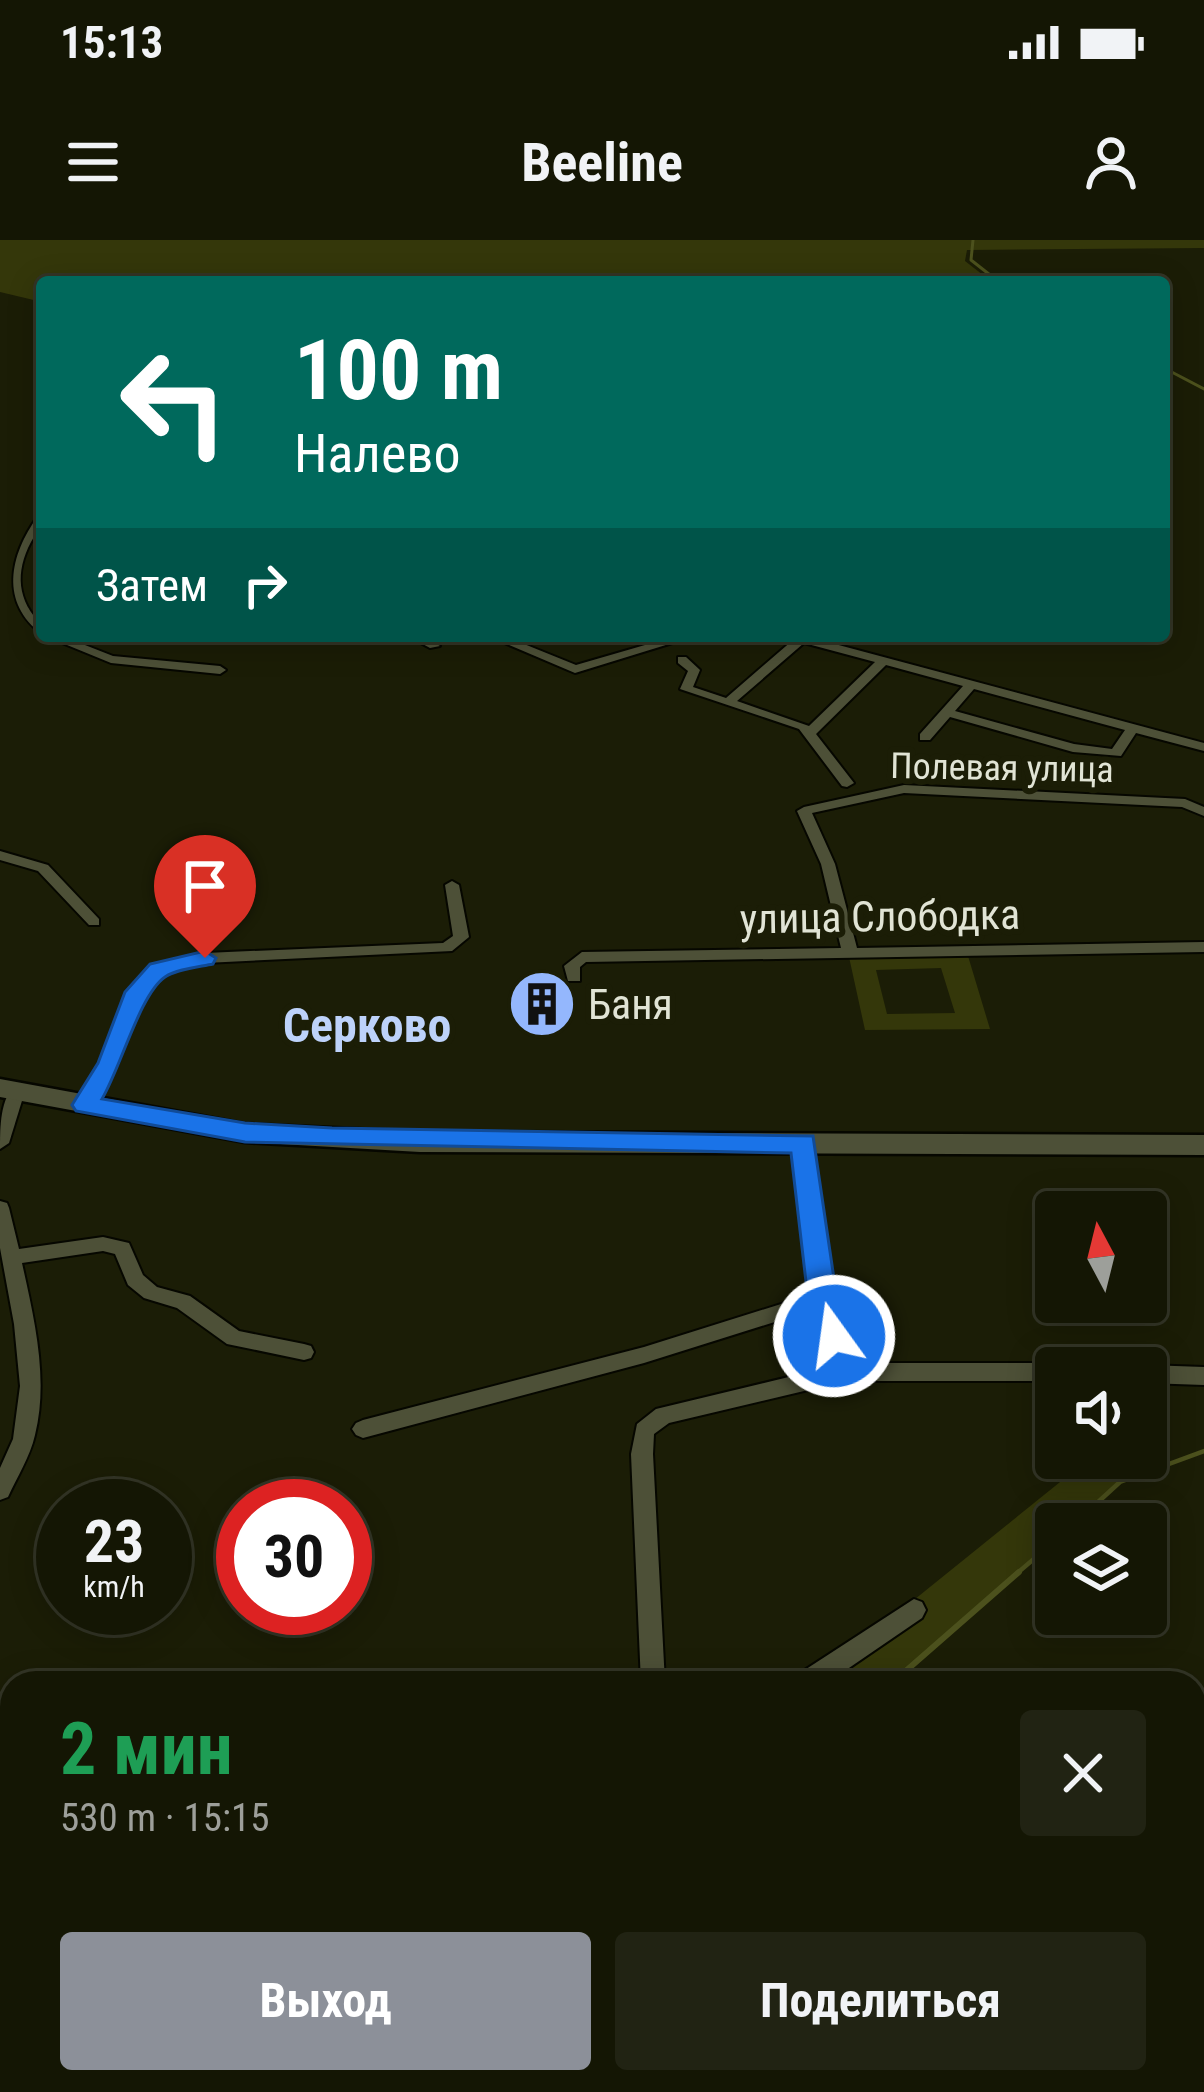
<!DOCTYPE html>
<html lang="ru">
<meta charset="utf-8">
<style>
body{margin:0;font-family:"Roboto Condensed",sans-serif;background:#212313;color:#f1f3f6;height:100vh;display:flex;flex-direction:column;font-size:45px;white-space:nowrap}
*{box-sizing:border-box;margin:0}
p{font-size:39px;color:#9d9f9a}
.icon{flex:none;width:66px;height:66px;fill:none;stroke:currentColor;stroke-width:2;stroke-linecap:round;stroke-linejoin:round}
.map{position:relative;flex:1;overflow:hidden}
.details{position:absolute;left:0px;top:1431px;width:1206px;height:423px;display:flex;flex-direction:column;background:#141604;border-radius:36px 36px 0 0;box-shadow:0 6px 30px #0003,0 0 0 3px #333526}
.details>*{flex:none}
.top-card{position:absolute;left:36px;top:36px;width:1134px;height:366px;border-radius:12px;box-shadow:0 6px 30px #0003,0 0 0 3px #333526;background:#00695c;color:#fff;overflow:hidden}
.needle{width:78px;rotate:353deg}
.controls{position:absolute;left:1035px;top:951px;display:grid;gap:24px}
.controls a{display:grid;place-items:center;width:132px;height:132px;border-radius:12px;background:#141604;box-shadow:0 6px 30px #0003,0 0 0 3px #333526;font-size:60px}
.speed{position:absolute;left:36px;top:1239px;display:flex;gap:24px;font-size:60px;font-weight:700;text-align:center}
.speed>*{display:grid;place-content:center;width:156px;height:156px;border-radius:50%;background:#141604;box-shadow:0 6px 30px #0003,0 0 0 3px #333526;line-height:1}
.speed small{font-size:30px;font-weight:400}
.speed .limit{border:18px solid #d22;background:#fff;color:#111}
.pin{position:absolute;display:grid;place-items:center;width:102px;height:102px;color:#fff;margin:-123px -51px;border-radius:50% 50% 50% 0;rotate:-45deg;box-shadow:0 0 12px #0007}
.pin .icon{rotate:45deg}
.me{position:absolute;width:132px;margin:-66px;rotate:346deg;stroke-linejoin:round;filter:drop-shadow(0 0 9px #0008)}
.turn{display:flex;align-items:center;gap:42px;height:252px;padding:0 60px;font-size:54px}
.turn .icon{width:156px;height:156px;stroke-width:2.5}
.turn b{display:block;font-size:84px;line-height:102px}
.then{display:flex;align-items:center;height:114px;padding:0 60px;background:#0003;gap:24px;font-size:45px}
.round{display:grid;place-items:center;flex:none;width:126px;height:126px;border-radius:12px;background:#212313}
.overview{display:flex;align-items:center;justify-content:space-between;height:204px;padding:0 60px}
h1{font-size:72px;font-weight:700;line-height:90px;color:#1e9e55}
.cta{display:flex;gap:24px;margin-top:auto;padding:24px 60px}
.cta a{flex:1;height:138px;border-radius:12px;background:#8c9099;color:#fff;font-size:48px;font-weight:700;line-height:138px;text-align:center}
.cta a+a{background:#212313;color:#f1f3f6}
.status{display:flex;justify-content:space-between;align-items:center;height:84px;padding:0 60px;background:#141604;direction:ltr}
.status svg{height:33px;fill:currentColor}
header{display:flex;justify-content:space-between;align-items:center;height:156px;padding:0 60px;background:#141604;font-size:54px;font-weight:700}
.map>svg:first-child{display:block}
</style>
<div class="status"><b>15:13</b><svg viewBox="0 0 49 12"><path d="M0 12V9h3v3zM5 12V6h3v6zM10 12V3h3v9zM15 12V0h3v12zM26 1h20v11H26zM47 4h2v5h-2z"/></svg></div>
<header><svg class="icon" aria-label="menu" viewBox="0 0 24 24"><path d="M4 6h16M4 12h16M4 18h16"/></svg>Beeline<svg class="icon" aria-label="person" viewBox="0 0 24 24"><circle cx="12" cy="8" r="4"/><path d="M4 21q1-7 8-7t8 7"/></svg></header>
<div class="map">
<svg width="1204" height="1852" viewBox="0 0 1204 1852">
<rect width="100%" height="100%" fill="#1b1d06"/>
<g fill="#34370a" fill-rule="evenodd">
<polygon points="0,0 1204,0 1204,8 967,10 965,21 992,42 42,42 42,62 0,52"/>
<path d="M 968,716 L 990,789 L 865,790 L 849,717 ZM 941,728 L 955,773 L 887,774 L 876,730 Z"/>
<polygon points="1070,1234 1120,1242 1074,1284 1056,1284 1056,1300 892,1443 811,1443"/>
<polygon points="0,1798 12,1798 12,1842 561,1842 552,1852 0,1852"/>
</g>
<g fill="none" stroke-linecap="round" stroke-linejoin="round">
<g stroke="#4c511d" stroke-width="3">
<polyline points="973,0 971,20 999,42"/>
<polyline points="1164,128 1204,149"/>
</g>
<g stroke="#4c511d" stroke-width="4.5">
<polyline points="1074,1284 1120,1242 1204,1211"/>
<polyline points="1015,1335 1056,1300"/>
</g>
<g stroke="#4c511d" stroke-width="6">
<polyline points="892,1443 1019,1332"/>
<polyline points="552,1852 561,1842"/>
</g>
<defs>
<g id="street">
<path d="M 42,275 C 42,288 37,291 31,302 C 15,332 17,361 42,385 L 42,394 C 0,363 9,316 38,276 Z"/>
<polygon points="45,396 62,396 113,416 220,426 226,430 220,434 111,423"/>
<polygon points="408,396 423,396 440,406 430,408"/>
<polygon points="488,396 504,396 576,425 676,396 695,396 575,433"/>
<path d="M 786,396 L 805,396 L 1204,503 L 1204,511 L 1136,493 L 1121,516 L 1073,512 L 950,477 L 930,500 L 920,500 L 920,494 L 963,446 L 886,425 L 816,494 L 854,543 L 847,547 L 842,546 L 799,489 L 680,449 L 688,431 L 678,423 L 678,417 L 686,417 L 700,430 L 693,447 L 726,458 L 793,400 ZM 804,403 L 875,422 L 809,486 L 737,461 ZM 974,449 L 1125,490 L 1112,509 L 1074,504 L 955,471 Z"/>
<polygon points="904,545 1185,559 1204,567 1204,576 1182,567 904,553 812,573 835,624 857,708 1204,702 1204,712 586,722 580,727 580,741 568,741 564,726 582,712 841,708 821,624 797,571 804,567"/>
<polygon points="0,611 48,625 99,679 99,685 89,685 38,631 0,620"/>
<polygon points="452,641 459,645 469,697 452,711 205,723 164,733 140,759 118,823 91,869 79,869 76,865 102,823 125,757 153,725 205,713 443,703 453,696 445,645"/>
<path d="M 16,845 L 25,851 L 9,903 L 0,909 C 0,888 0,857 16,845 Z"/>
<polygon points="804,897 813,903 833,1059 854,1123 1056,1123 1064,1128 1056,1128 1056,1141 846,1141 669,1183 654,1194 653,1214 665,1443 641,1443 631,1214 637,1184 656,1169 834,1126 816,1069 644,1123 363,1198 356,1195 352,1189 356,1183 363,1180 644,1107 813,1054 795,903"/>
<path d="M 0,961 L 7,963 L 9,968 L 19,1009 L 103,997 L 129,1003 L 143,1035 L 157,1047 L 190,1056 L 239,1091 L 304,1104 L 311,1106 L 314,1112 L 311,1118 L 304,1120 L 227,1104 L 177,1068 L 144,1058 L 128,1045 L 115,1014 L 103,1011 L 22,1023 C 34,1078 49,1139 35,1195 C 30,1217 17,1237 8,1257 L 0,1260 L 0,1228 L 13,1199 L 20,1146 L 14,1084 L 0,1008 Z"/>
<polygon points="1146,1125 1204,1127 1204,1145 1146,1143 1146,1128 1139,1128"/>
<polygon points="914,1359 922,1362 926,1370 922,1378 827,1443 794,1443 797,1435"/>
<polygon points="0,1777 12,1778 12,1806 0,1805"/>
</g>
<polygon id="secondary" points="0,839 245,884 420,892 1204,895 1204,915 420,912 245,902 0,857"/>
</defs>
<use href="#street" stroke="#060700" stroke-width="4"/>
<use href="#secondary" stroke="#060700" stroke-width="5"/>
<use href="#street" fill="#4d5037" fill-rule="evenodd"/>
<use href="#secondary" fill="#4d5037" fill-rule="evenodd"/>
</g>
<polygon fill="#3b3d25" points="520,744 565,761 565,772 522,775"/>
<polygon fill="#4c4f38" stroke="#646651" stroke-width="3" points="562,741 565,761 521,764 520,744"/>
<path fill="#1a73e8" stroke="#114b97" stroke-width="3" d="M 205,711 L 216,718 L 213,724 C 199,727 177,729 165,737 C 140,754 121,827 102,859 L 245,883 L 332,888 L 813,896 L 837,1059 L 849,1096 L 845,1104 L 824,1104 L 808,1059 L 791,913 L 245,902 L 76,871 L 72,865 L 98,823 L 125,752 L 150,724 Z"/>
<defs>
<symbol id="building-disc" viewBox="-11 -11 22 22"><circle r="9.5" fill="#94b7fd" stroke="#1b1d06"/><path d="M-4-6H4V6H1V3H-1V6H-4ZM-2.5-4.3h1.7v1.8h-1.7ZM.8-4.3h1.7v1.8H.8ZM-2.5-1h1.7V.8h-1.7ZM.8-1h1.7V.8H.8Z" fill="#111"/></symbol>
</defs>
<g fill-rule="evenodd">
<use href="#building-disc" x="504" y="726" width="76" height="76"/>
</g>
<g text-anchor="middle" stroke-width="12" stroke-linejoin="round" paint-order="stroke">
<g font-size="36" fill="#e1e4d5" stroke="#1b1d06">
<text transform="translate(1002 527) rotate(1)" y="13">Полевая улица</text>
</g>
<g font-size="42" fill="#e1e4d5" stroke="#1b1d06">
<text transform="translate(880 676) rotate(-1)" y="15">улица Слободка</text>
</g>
<g font-size="42" fill="#e1e4d5" stroke="#1b1d06" text-anchor="start">
<text x="588" y="779">Баня</text>
</g>
<g font-size="48" font-weight="bold" fill="#bdd2fa" stroke="#1b1d06">
<text x="367" y="802">Серково</text>
</g>
</g>
</svg>
<div class="controls">
<a><svg class="needle" viewBox="-14 -14 28 28"><path d="M0-13l5 13h-10z" fill="#e53935"/><path d="M0 13l5-13h-10z" fill="#9d9f9a"/></svg></a>
<a><svg class="icon" aria-label="sound" viewBox="0 0 24 24"><path d="M4 9h4l5-4v14l-5-4H4zM17 9q2 3 0 6"/></svg></a>
<a><svg class="icon" aria-label="layers" viewBox="0 0 24 24"><path d="M12 4l9 5-9 5-9-5zM3 14l9 5 9-5"/></svg></a>
</div>
<div class="speed"><div>23<small>km/h</small></div><div class="limit">30</div></div>
<div class="pin" style="left:205px;top:718px;background:#d93025"><svg class="icon" aria-label="arrive" viewBox="0 0 24 24"><path d="M6 21V4h12l-3 4 3 4H6"/></svg></div>
<svg class="me" style="left:834px;top:1096px" viewBox="-20 -20 40 40"><circle r="17" fill="#1a73e8" stroke="#fff" stroke-width="3"/><path d="M0-11L8 9 0 5-8 9z" fill="#fff"/></svg>
<div class="top-card">
<div class="turn"><svg class="icon" aria-label="left" viewBox="0 0 24 24"><path d="M17 20v-9H6M10 6l-5 5 5 5"/></svg><div><b>100 m</b>Налево</div></div>
<div class="then">Затем<svg class="icon" aria-label="right" viewBox="0 0 24 24"><path d="M7 20v-9h11M14 6l5 5-5 5"/></svg></div>
</div>
<section class="details">
<div class="overview"><div><h1>2 мин</h1><p>530 m · 15:15</p></div><a class="round"><svg class="icon" aria-label="close" viewBox="0 0 24 24"><path d="M6 6l12 12M18 6L6 18"/></svg></a></div>
<div class="cta"><a>Выход</a><a>Поделиться</a></div>
</section>
</div>
